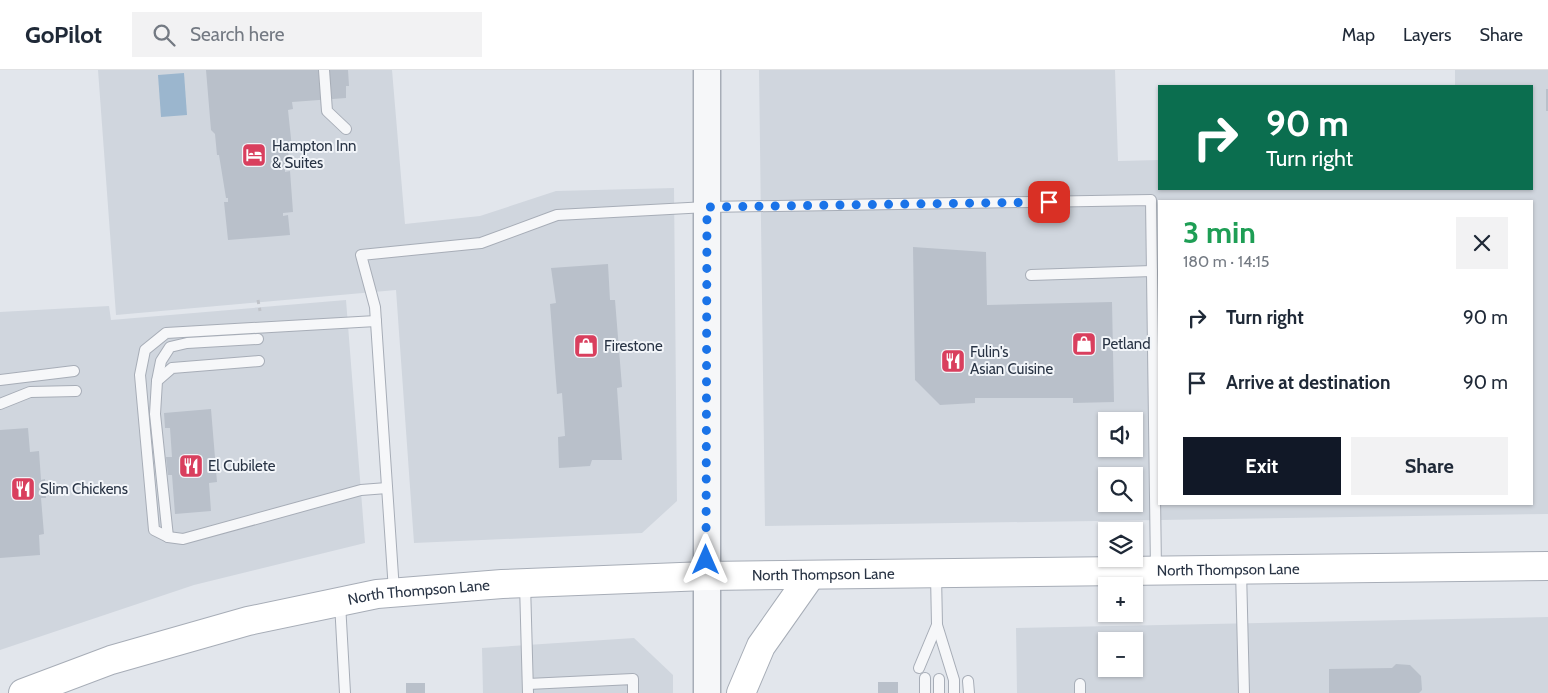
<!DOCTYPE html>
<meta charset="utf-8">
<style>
body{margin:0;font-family:Cabin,sans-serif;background:#f2f2f3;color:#1f2937;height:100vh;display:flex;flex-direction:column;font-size:19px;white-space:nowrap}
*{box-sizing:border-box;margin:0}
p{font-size:16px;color:#747a83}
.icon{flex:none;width:28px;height:28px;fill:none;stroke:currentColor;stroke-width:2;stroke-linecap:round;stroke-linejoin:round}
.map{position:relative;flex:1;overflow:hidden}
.sheet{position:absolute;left:1158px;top:130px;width:375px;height:305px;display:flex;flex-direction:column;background:#fff;border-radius:0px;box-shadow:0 1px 4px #0004}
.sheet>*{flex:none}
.top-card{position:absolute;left:1158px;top:15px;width:375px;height:105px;border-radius:0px;box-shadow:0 1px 4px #0004;background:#0b6e4f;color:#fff;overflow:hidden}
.buttons{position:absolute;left:1098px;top:342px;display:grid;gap:10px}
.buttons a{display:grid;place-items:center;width:45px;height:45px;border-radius:0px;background:#fff;box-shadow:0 1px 4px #0004;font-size:25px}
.pin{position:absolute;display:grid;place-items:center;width:42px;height:42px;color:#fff;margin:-21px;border-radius:10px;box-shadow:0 2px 8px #0006}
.me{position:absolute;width:55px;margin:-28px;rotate:0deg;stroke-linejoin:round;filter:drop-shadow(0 0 4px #0008)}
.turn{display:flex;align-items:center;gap:18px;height:105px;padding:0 25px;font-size:22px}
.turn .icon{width:65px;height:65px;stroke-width:2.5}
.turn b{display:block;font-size:35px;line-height:42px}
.round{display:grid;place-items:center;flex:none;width:52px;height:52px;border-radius:0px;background:#f2f2f3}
.headline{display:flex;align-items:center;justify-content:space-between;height:85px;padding:0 25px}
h1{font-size:30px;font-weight:700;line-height:38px;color:#1e9e55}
.action{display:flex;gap:10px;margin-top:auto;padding:10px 25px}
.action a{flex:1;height:58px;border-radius:0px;background:#111827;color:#fff;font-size:20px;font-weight:700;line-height:58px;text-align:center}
.action a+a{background:#f2f2f3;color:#1f2937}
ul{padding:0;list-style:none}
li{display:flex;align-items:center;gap:15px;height:65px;padding:0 25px}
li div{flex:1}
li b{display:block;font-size:19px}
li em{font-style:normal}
header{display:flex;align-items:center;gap:30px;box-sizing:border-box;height:70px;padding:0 25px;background:#fff;border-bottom:1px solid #e0e1e3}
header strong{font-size:24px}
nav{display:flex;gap:28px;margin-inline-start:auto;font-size:18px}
.search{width:350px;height:45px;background:#f2f2f3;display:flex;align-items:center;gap:12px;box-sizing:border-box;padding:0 18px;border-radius:0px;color:#747a83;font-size:19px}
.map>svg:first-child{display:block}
</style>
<header>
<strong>GoPilot</strong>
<div class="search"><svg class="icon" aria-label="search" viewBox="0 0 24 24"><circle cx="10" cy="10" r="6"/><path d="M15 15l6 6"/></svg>Search here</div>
<nav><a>Map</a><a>Layers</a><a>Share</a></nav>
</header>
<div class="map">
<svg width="1548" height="623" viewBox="0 0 1548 623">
<rect width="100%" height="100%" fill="#e2e6ec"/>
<g fill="#d0d6de" fill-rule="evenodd">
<polygon points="98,0 392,0 405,154 480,146 556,121 674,118 677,431 642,463 414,473 396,220 116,245"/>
<path d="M 759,0 L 1115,0 L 1118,91 L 1159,90 L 1159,119 L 1531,119 L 1531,16 L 1455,16 L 1455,0 L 1548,0 L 1548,444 L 765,456 ZM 1159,131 L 1531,131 L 1531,434 L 1159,434 ZM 1106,351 L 1134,351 L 1134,379 L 1106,379 ZM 1106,406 L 1134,406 L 1134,434 L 1106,434 Z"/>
<polygon points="346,230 365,473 194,515 0,580 0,242 109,236 111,250"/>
<path d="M 1548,547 L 1548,623 L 1017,623 L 1016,558 ZM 1106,571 L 1134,571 L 1134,599 L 1106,599 Z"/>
<polygon points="634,568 673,605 673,623 483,623 482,578"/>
</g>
<polygon fill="#9bb6ce" points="184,3 187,45 161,47 158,5"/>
<g fill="#b9c0ca">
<polygon points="206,0 348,0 349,16 346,16 346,28 292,32 293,39 288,40 292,78 288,79 289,96 285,97 285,102 290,101 293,142 283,143 283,146 288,145 290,165 228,170 224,132 228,132 228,128 226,128 219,85 217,85 215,64 211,60"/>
<rect x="1546" y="19" width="2" height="22"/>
<polygon points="913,177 986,182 987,235 1112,232 1114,332 1073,333 1073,328 975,328 975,333 940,335 915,310"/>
<polygon points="608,194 610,230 615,230 622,317 617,318 622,390 592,390 590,396 559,398 558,367 565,366 562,323 557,324 550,234 556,233 551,198"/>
<polygon points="211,339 217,412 209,413 211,441 175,444 172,405 168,405 166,387 172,387 170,358 165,358 164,343"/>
<polygon points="28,358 30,382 39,381 41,410 45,409 46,428 41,428 44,464 39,465 40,485 0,488 0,360"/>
<polygon points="1396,594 1410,595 1421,606 1422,620 1419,623 1329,623 1329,599 1392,598"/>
<rect x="878" y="612" width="20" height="11"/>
<rect x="406" y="613" width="19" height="10"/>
</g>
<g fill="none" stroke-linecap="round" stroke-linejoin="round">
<defs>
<g id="service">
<polyline points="324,0 327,41 346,59"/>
<polyline points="1031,205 1152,201"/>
<polyline points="376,251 166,263 145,280 140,305 154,460 168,467 183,469 361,420 387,418"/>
<polyline points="0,310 74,301"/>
<polyline points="157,311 161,291 170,277 187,273 258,269"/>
<polyline points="0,334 30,322 76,321"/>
<polyline points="168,467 155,344 157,311 172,298 259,291"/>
<polyline points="1241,500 1244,623"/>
<polyline points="936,505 937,555 954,610 954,623"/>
<polyline points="525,514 528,623"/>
<polyline points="394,521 375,237 361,185 481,173 557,145 707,137 1151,130 1156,500"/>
<polyline points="340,533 345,623"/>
<polyline points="919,598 937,555"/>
<polyline points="925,608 925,623"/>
<polyline points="939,609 939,623"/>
<polyline points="968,611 969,623"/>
<polyline points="528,614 633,609 633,623"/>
<polyline points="1080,614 1080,623"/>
</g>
<polyline id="tertiary" points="707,623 707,0"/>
<g id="secondary">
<path id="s1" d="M 23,623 L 111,590 L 248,551 L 377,524 L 502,514 L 706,506 L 1548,496"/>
<polyline points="741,623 761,576 811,505"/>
</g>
</defs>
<use href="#service" stroke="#a7adb7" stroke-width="12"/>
<use href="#tertiary" stroke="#a7adb7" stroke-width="29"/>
<use href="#secondary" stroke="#a7adb7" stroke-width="30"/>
<polyline stroke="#c1c4ca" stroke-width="3" stroke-dasharray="4 4" stroke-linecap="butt" points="258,230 260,241"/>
<use href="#service" stroke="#f6f7f9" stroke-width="10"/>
<use href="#tertiary" stroke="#f6f7f9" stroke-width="26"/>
<use href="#secondary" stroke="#fff" stroke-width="28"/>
</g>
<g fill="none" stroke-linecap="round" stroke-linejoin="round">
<polyline stroke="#1a73e8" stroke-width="9" stroke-dasharray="0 16.2" points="706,490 707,137 1049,132"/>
</g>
<defs>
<symbol id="hotel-square" viewBox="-11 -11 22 22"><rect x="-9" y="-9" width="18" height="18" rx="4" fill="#d93f5e" stroke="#f2f5f9"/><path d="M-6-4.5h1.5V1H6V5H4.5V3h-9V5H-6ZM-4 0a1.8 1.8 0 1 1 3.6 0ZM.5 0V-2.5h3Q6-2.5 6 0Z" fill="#fff"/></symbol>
<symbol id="shop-square" viewBox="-11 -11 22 22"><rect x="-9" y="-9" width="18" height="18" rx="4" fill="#d93f5e" stroke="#f2f5f9"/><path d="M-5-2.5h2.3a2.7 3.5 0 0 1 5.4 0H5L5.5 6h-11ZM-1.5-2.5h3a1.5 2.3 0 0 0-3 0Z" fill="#fff"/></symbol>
<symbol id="restaurant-square" viewBox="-11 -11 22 22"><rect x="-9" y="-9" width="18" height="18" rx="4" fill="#d93f5e" stroke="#f2f5f9"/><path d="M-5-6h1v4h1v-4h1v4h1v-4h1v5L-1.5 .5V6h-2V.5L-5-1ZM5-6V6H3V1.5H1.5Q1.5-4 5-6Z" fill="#fff"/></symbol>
</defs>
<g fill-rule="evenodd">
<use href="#hotel-square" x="240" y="71" width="28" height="28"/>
<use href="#shop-square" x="1070" y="260" width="28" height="28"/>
<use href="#shop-square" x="572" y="262" width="28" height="28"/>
<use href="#restaurant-square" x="939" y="277" width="28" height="28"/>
<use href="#restaurant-square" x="177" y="382" width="28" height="28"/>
<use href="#restaurant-square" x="9" y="405" width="28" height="28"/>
</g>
<g text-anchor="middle" stroke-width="4" stroke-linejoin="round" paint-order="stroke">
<g font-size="15" fill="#293445" stroke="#f2f5f9" text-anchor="start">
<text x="272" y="81">Hampton Inn<tspan x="272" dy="17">&amp; Suites</tspan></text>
<text x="1102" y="279">Petland</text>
<text x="604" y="281">Firestone</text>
<text x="970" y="287">Fulin's<tspan x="970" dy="17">Asian Cuisine</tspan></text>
<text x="208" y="401">El Cubilete</text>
<text x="40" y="424">Slim Chickens</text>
</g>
<g font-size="15" fill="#293445" stroke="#f2f5f9">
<text dy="5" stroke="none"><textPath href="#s1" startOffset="1220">North Thompson Lane</textPath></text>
<text dy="5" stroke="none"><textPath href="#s1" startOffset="815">North Thompson Lane</textPath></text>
<text dy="5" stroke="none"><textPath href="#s1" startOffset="410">North Thompson Lane</textPath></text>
</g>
</g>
</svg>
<div class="buttons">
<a><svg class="icon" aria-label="sound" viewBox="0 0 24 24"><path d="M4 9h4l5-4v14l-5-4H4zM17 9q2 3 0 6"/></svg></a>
<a><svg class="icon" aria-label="search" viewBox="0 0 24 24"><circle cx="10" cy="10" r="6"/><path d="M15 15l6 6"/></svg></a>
<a><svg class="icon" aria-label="layers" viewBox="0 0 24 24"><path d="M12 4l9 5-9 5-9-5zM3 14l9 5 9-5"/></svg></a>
<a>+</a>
<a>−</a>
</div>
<div class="pin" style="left:1049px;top:132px;background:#d93025"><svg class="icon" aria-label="arrive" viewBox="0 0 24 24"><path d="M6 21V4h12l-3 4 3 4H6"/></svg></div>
<svg class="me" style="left:706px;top:490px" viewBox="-20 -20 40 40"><path d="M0-17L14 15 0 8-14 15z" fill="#1a73e8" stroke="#fff" stroke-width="4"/></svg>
<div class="top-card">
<div class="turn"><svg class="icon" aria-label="right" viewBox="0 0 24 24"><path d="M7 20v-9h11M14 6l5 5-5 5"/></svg><div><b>90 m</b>Turn right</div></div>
</div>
<section class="sheet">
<div class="headline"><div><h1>3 min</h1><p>180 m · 14:15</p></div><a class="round"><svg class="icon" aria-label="close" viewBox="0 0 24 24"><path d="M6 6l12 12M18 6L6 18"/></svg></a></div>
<ul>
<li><svg class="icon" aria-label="right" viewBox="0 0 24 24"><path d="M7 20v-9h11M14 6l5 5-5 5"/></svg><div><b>Turn right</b></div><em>90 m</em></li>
<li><svg class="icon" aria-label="arrive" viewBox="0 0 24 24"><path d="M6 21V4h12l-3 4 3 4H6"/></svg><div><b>Arrive at destination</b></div><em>90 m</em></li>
</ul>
<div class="action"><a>Exit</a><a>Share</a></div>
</section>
</div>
